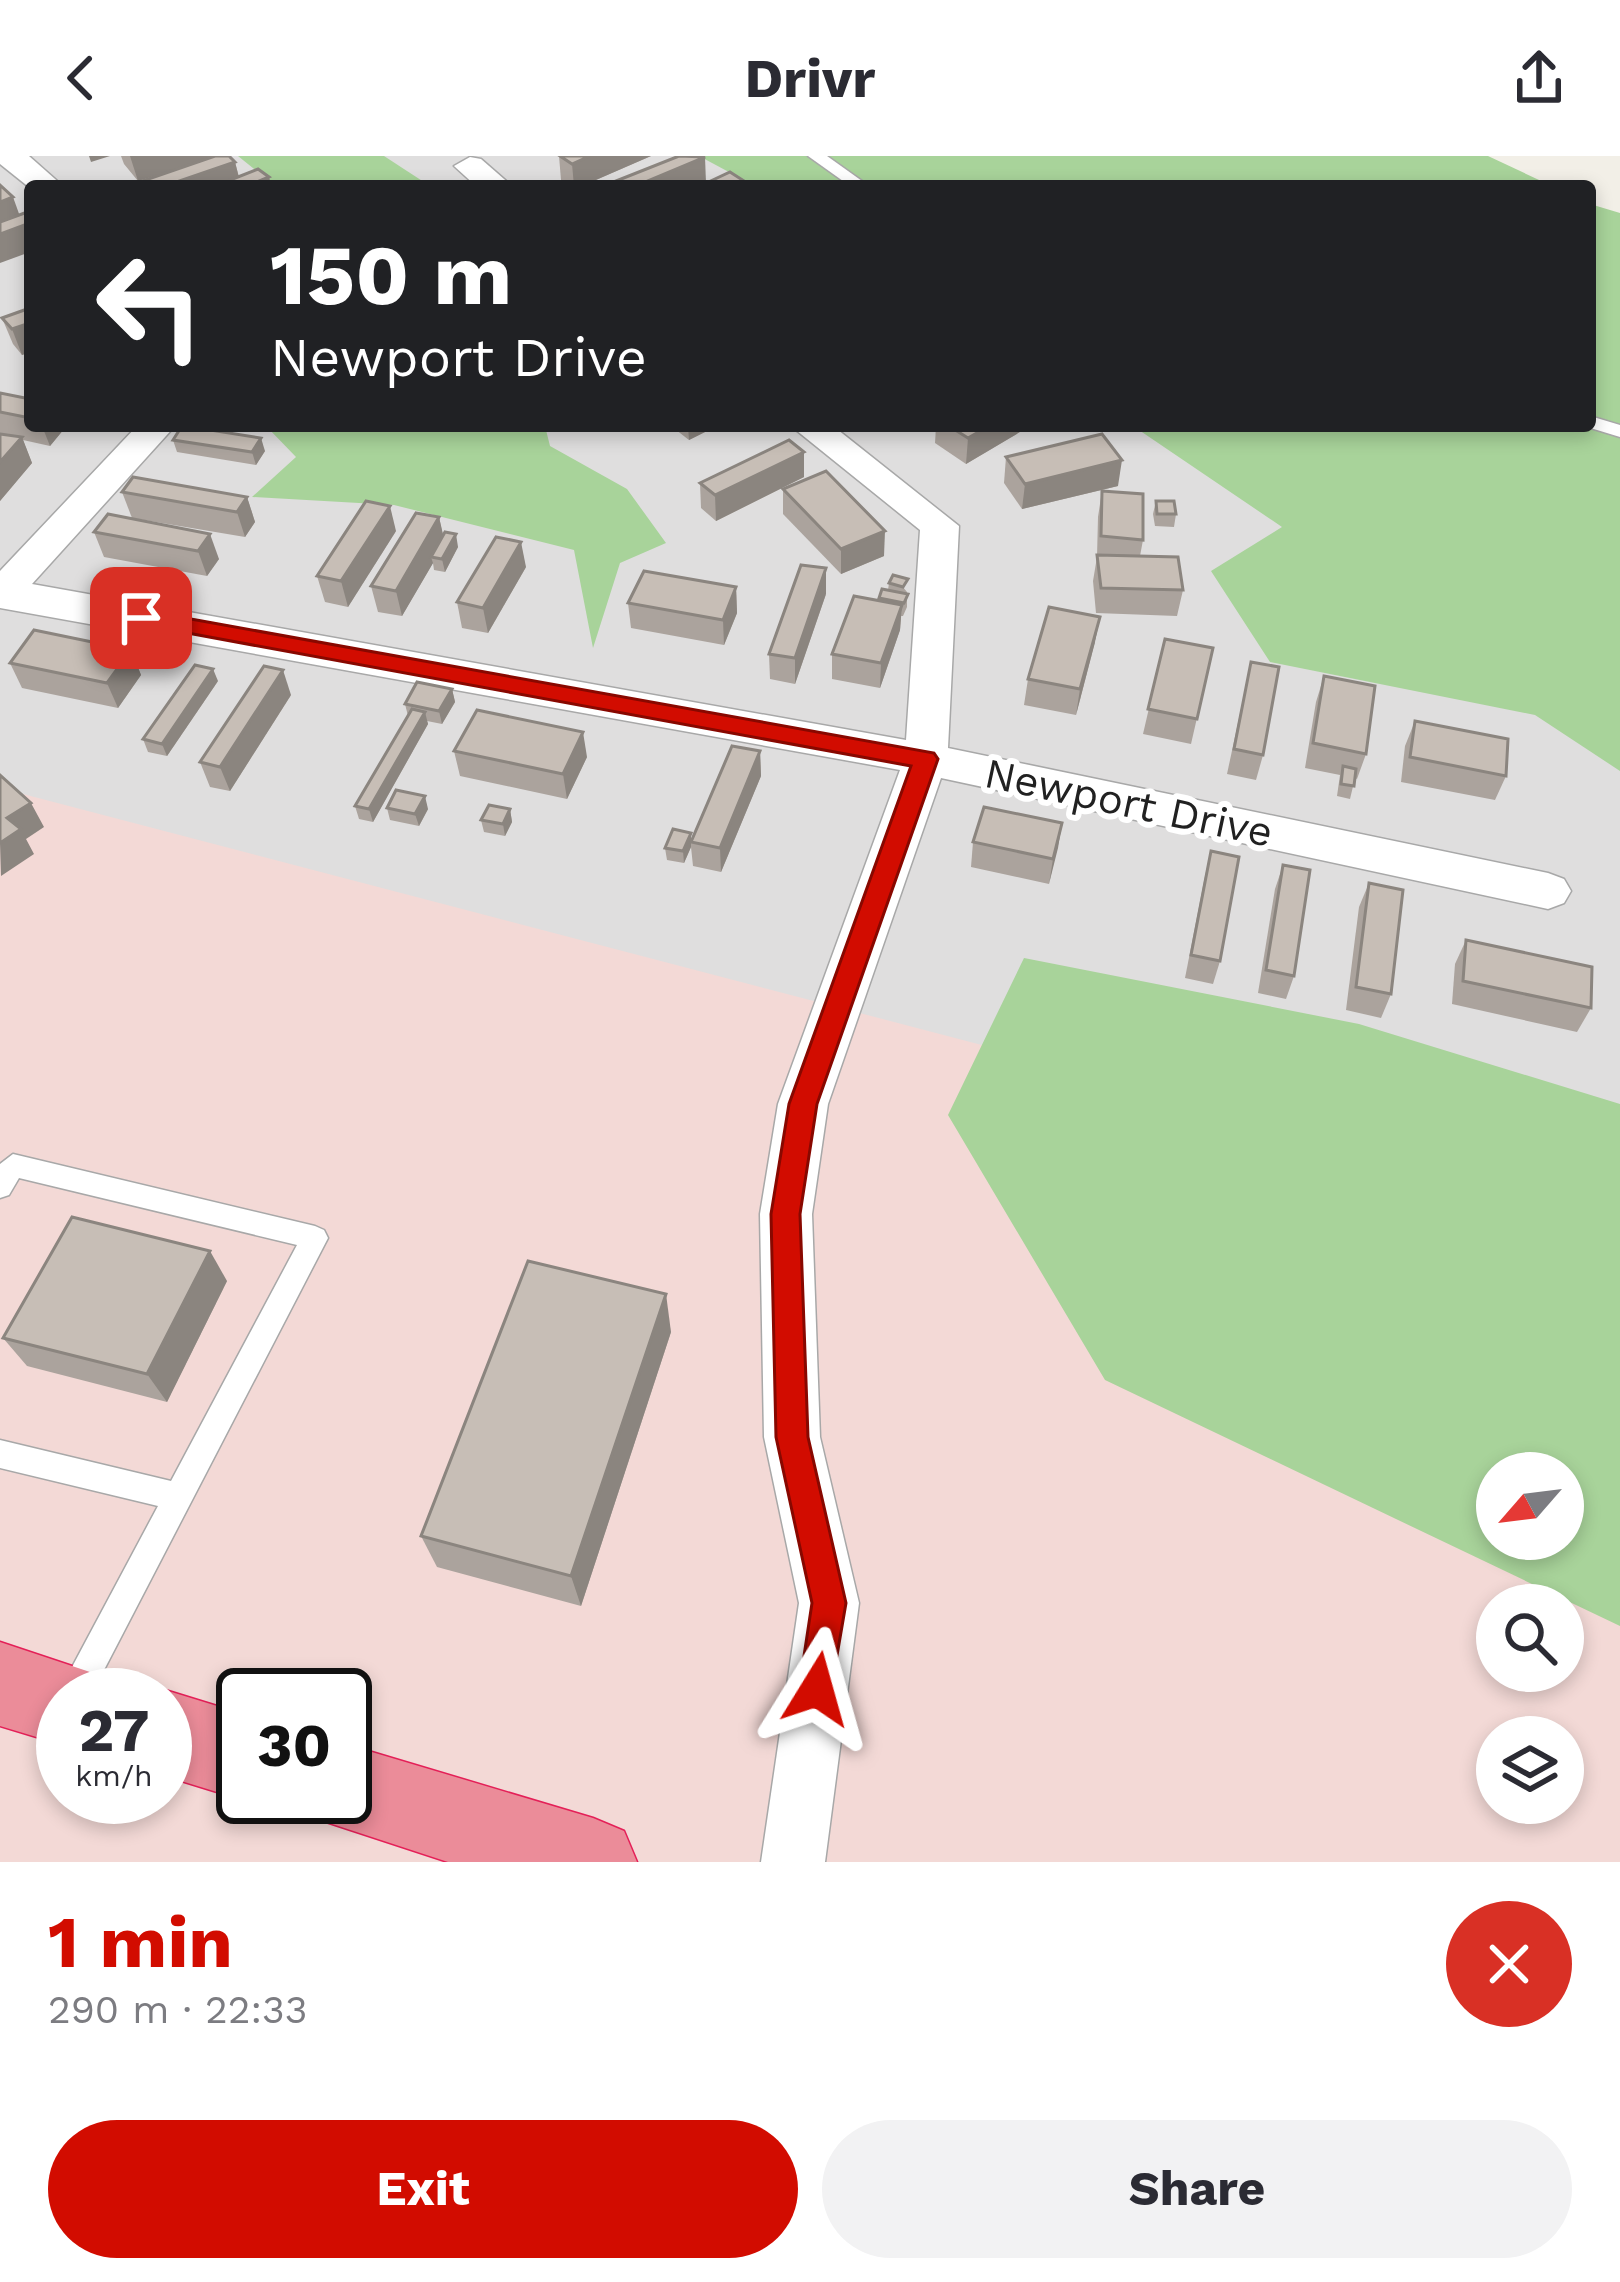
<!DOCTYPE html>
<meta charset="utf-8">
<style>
body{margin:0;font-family:"Work Sans",sans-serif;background:#f2f2f3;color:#2b2b33;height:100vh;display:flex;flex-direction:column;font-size:45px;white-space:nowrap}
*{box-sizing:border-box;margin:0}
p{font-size:39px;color:#7c7c81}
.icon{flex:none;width:66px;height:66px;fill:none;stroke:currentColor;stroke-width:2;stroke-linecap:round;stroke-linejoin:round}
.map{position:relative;height:1706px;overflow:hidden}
.side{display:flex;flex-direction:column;background:#fff;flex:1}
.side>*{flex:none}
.guide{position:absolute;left:24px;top:24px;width:1572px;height:252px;border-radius:12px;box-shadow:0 6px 18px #0003;background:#202124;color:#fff;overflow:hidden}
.needle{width:78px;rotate:242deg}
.tools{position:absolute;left:1476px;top:1296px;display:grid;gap:24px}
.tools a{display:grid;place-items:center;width:108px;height:108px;border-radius:50%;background:#fff;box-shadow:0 6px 18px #0003;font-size:60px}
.speed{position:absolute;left:36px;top:1512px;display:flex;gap:24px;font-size:60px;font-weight:700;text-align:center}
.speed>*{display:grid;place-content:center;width:156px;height:156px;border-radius:50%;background:#fff;box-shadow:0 6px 18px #0003;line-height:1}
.speed small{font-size:30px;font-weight:400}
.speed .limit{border:6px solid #111;border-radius:18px;background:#fff;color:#111}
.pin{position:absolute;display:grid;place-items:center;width:102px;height:102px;color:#fff;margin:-51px;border-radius:24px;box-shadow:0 6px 18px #0006}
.me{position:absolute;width:132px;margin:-66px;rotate:8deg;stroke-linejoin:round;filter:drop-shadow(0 0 9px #0008)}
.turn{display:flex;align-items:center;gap:42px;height:252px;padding:0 48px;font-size:54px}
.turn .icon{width:156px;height:156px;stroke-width:2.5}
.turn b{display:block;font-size:84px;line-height:102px}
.round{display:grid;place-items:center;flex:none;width:126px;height:126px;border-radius:63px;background:#f2f2f3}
.overview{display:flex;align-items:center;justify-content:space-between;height:204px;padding:0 48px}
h1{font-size:72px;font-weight:700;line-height:90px;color:#d20c00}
.primary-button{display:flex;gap:24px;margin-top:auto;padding:24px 48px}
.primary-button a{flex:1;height:138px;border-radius:72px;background:#d20c00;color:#fff;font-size:48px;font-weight:700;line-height:138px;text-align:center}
.primary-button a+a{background:#f2f2f3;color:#2b2b33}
header{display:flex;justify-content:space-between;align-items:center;height:156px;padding:0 48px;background:#fff;font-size:54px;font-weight:700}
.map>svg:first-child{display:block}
</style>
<header><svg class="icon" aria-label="back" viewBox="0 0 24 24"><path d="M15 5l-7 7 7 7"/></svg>Drivr<svg class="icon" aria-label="share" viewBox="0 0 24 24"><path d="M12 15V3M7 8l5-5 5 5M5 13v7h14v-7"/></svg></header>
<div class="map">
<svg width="1620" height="1706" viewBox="0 0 1620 1706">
<rect width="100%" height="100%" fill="#f2efe7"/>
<polygon fill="#dfdede" points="0,0 991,0 1049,30 30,30 30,270 1505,270 1620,331 1620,1067 0,643"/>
<path fill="#f3d9d6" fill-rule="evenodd" d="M 0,632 L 1620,1056 L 1620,1706 L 0,1706 ZM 1497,1317 L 1563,1317 L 1563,1383 L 1497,1383 ZM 1497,1449 L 1563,1449 L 1563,1515 L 1497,1515 ZM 63,1539 L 165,1539 L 165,1641 L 63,1641 ZM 243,1539 L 345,1539 L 345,1641 L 243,1641 ZM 1497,1581 L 1563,1581 L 1563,1647 L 1497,1647 Z"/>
<g fill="#a8d39a" fill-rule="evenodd">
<polygon points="238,0 384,0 430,30 275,30"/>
<polygon points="699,0 1488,0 1552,30 755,30"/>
<polygon points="1590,48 1620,57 1620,615 1535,559 1270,506 1211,415 1282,371 1133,270 1590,270"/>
<polygon points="266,270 545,270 550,290 627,333 666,387 620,407 593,492 574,394 394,349 252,341 296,301"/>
<path d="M 1024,802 L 1359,868 L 1620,948 L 1620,1470 L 1105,1224 L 948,959 ZM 1563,1317 L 1563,1383 L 1497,1383 L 1497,1317 Z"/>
</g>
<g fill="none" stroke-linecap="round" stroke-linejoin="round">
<defs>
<g id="lane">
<polygon points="808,0 827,0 869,30 850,30"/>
<polygon points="1590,260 1620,269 1620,281 1584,270 1590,270"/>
<polygon points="13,998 315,1070 324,1074 328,1082 91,1539 63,1539 63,1550 59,1539 63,1528 158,1350 0,1312 0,1284 171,1325 297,1089 19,1022 9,1039 0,1042 0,1008"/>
</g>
<g id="street">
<polygon points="0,0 29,0 63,30 30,32 0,8"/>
<polygon points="470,1 481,3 512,30 476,30 454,10"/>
<polygon points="137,270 175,270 32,428 906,584 920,374 791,270 833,270 959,370 948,592 1548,717 1564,723 1571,735 1564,747 1548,753 941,622 828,948 812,1058 820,1281 859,1447 825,1706 761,1706 799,1447 764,1281 760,1058 778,948 900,614 0,452 0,415"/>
</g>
<g id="highway">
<polygon points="0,1486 93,1517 102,1539 63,1539 63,1589 0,1570"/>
<polygon points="165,1534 243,1558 243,1641 250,1641 243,1644 165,1620 165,1539 154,1539"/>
<polygon points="345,1588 593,1662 624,1675 637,1706 448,1706 314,1662 306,1641 345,1641"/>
</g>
</defs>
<use href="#lane" stroke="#a8a8a8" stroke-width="3"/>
<use href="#street" stroke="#a8a8a8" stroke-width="3"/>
<use href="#highway" stroke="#e42058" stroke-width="3"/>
<use href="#lane" fill="#fff" fill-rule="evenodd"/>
<use href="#street" fill="#fff" fill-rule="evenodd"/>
<use href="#highway" fill="#eb8c99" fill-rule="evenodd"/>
</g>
<g fill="#aba39d">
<polygon points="121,0 229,0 235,6 239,21 269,21 271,30 128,30 193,8 138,25 124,8"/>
<polygon points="559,0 651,0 582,30 570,30 561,24"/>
<polygon points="30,152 30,196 22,199 13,188 2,162"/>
<polygon points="0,237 30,243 30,270 63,270 64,273 50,290 23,284 32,307 0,345"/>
<polygon points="671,270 717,270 689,284"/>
<polygon points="936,270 1030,270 966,308 935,287"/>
<polygon points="173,284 265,295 256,309 177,296"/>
<polygon points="804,296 804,321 716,365 701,352 700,327"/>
<polygon points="1006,301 1118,330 1022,353 1004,327"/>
<polygon points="783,333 884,400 841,418 783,358"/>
<polygon points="1102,335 1143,384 1140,400 1183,434 1177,460 1096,457 1093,425 1097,401 1098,361"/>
<polygon points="122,336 247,341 255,366 245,381 132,362"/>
<polygon points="1156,345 1176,358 1174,371 1155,370 1153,358"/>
<polygon points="108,358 219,403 207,420 104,401 94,376"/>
<polygon points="439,361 443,380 458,391 445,416 434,414 433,407 402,460 378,456 371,430"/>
<polygon points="396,375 348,451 325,446 317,420"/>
<polygon points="526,411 488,477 462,472 457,446"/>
<polygon points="893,419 907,436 907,451 903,460 901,460 900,474 880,532 832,523 832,498 879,442 888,434 889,427"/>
<polygon points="736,431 737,457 724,489 631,472 628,447"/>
<polygon points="826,438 795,528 770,523 769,498"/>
<polygon points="1165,483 1213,492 1191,588 1143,578"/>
<polygon points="1095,486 1076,559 1024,549 1028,523"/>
<polygon points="131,494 141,519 118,552 22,532 10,507"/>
<polygon points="1251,506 1263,599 1256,624 1227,618"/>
<polygon points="1324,520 1366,598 1357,623 1355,622 1350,643 1337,640 1340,619 1305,612 1316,546"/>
<polygon points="218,525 167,600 148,596 143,583"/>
<polygon points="452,533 455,546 442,568 427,565 428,568 373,666 359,663 355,650 408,560 405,548"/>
<polygon points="291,539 230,635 210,631 200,606"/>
<polygon points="1415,565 1506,620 1495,644 1401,626 1405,590"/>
<polygon points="454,595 587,601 567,643 460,620"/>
<polygon points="760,595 761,620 721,716 693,710 691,691 684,707 667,704 665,692 691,677 691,684"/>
<polygon points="387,652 428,653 419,670 390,664"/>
<polygon points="510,653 512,666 505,680 484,676 481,664"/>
<polygon points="1062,667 1049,728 971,711 973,686"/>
<polygon points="1211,695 1220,805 1213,828 1185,822 1205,720"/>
<polygon points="1283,709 1294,820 1286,843 1258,837 1275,733"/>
<polygon points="1369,727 1391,838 1381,862 1346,854 1359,751"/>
<polygon points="1466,784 1591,852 1577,876 1452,848 1455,808"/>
<polygon points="227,1125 167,1246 27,1210 3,1182"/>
<polygon points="671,1176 581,1450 437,1411 421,1380"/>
</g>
<g fill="#8b857f">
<polygon points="89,0 110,0 91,6"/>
<polygon points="130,0 214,0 215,1 138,25"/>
<polygon points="590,0 651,0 582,30 574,30 572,8"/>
<polygon points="705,1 706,27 698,30 636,30"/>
<polygon points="235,6 241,30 165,30"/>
<polygon points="269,21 271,30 247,30"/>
<polygon points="13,41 22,66 0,75 0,46"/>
<polygon points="30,67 30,96 0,107 0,78"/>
<polygon points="30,167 30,196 22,199 12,173"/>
<polygon points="42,270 63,270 64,273 50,290"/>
<polygon points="688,270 717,270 689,284"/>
<polygon points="989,270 1030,270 966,308 968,282"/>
<polygon points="22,281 32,307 0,345 0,306"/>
<polygon points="261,282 265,295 256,309 252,296"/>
<polygon points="804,296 804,321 716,365 715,339"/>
<polygon points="1122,304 1118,330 1022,353 1025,328"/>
<polygon points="247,341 255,366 245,381 237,356"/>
<polygon points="390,350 396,375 348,451 341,425"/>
<polygon points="439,361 445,387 431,401 433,407 402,460 396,435"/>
<polygon points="885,375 884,400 841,418 841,393"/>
<polygon points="210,378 219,403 207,420 198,395"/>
<polygon points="456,378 458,391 445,416 442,403"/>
<polygon points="521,386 526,411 488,477 483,452"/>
<polygon points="826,412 826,438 795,528 795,502"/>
<polygon points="736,431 737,457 724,489 723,464"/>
<polygon points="902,449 900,474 880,532 881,507"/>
<polygon points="1100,461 1095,486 1076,559 1080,533"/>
<polygon points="131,494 141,519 118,552 107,527"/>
<polygon points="213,513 218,525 167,600 162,588"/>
<polygon points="283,514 291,539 230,635 220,611"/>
<polygon points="452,533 455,546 442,568 439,555"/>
<polygon points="425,556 428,568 373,666 369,653"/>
<polygon points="583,576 587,601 567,643 563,618"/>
<polygon points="760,595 761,620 721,716 720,692"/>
<polygon points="425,640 428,653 419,670 415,658"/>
<polygon points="31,647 44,671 26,683 34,698 1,720 0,687 7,662"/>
<polygon points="510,653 512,666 505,680 503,668"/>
<polygon points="1062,667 1058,692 1049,728 1053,703"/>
<polygon points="691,677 691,691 684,707 683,695"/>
<polygon points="210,1095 227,1125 167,1246 147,1218"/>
<polygon points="666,1138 671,1176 581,1450 571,1420"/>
</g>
<g fill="#c7beb6" stroke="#8b857f" stroke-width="3">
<polygon points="215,0 229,0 235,6 165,30 128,30"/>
<polygon points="560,0 590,0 572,8"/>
<polygon points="679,0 705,1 636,30 606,29"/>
<polygon points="258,13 269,21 247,30 215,30"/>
<polygon points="730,16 744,25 733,30 700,30"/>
<polygon points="0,29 13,41 0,46"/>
<polygon points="30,55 30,67 0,78 0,66"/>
<polygon points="30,152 30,167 12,173 2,162"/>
<polygon points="0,237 30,243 30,262 0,256"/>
<polygon points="182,270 185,270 261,282 252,296 173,284"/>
<polygon points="949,270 989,270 968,282"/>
<polygon points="0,278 22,281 0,306"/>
<polygon points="1102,278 1122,304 1025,328 1006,301"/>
<polygon points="789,284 804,296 715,339 700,327"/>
<polygon points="826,315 885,375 841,393 783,333"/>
<polygon points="133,321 247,341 237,356 122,336"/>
<polygon points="1102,335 1143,338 1143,384 1101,380"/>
<polygon points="366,345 390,350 341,425 317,420"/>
<polygon points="1156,345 1174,345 1176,358 1157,358"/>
<polygon points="416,357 439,361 396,435 371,430"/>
<polygon points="108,358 210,378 198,395 94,376"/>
<polygon points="445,376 456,378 442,403 431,401"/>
<polygon points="496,381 521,386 483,452 457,446"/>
<polygon points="1097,399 1178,401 1183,434 1101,432"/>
<polygon points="801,409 826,412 795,502 769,498"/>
<polygon points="644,415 736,431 723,464 628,447"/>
<polygon points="893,419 908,423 903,431 889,427"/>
<polygon points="882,433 908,438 904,447 879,442"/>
<polygon points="854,440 902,449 881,507 832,498"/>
<polygon points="1049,451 1100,461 1080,533 1028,523"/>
<polygon points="34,474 131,494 107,527 10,507"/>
<polygon points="1165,483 1213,492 1197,563 1148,553"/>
<polygon points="1251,506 1279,511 1263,599 1234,593"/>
<polygon points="195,509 213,513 162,588 143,583"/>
<polygon points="264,510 283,514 220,611 200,606"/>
<polygon points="1324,520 1375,530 1366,598 1313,587"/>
<polygon points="417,526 452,533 439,555 405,548"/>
<polygon points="412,553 425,556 369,653 355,650"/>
<polygon points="477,554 583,576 563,618 454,595"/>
<polygon points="1415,565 1508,583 1506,620 1410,601"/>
<polygon points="732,590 760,595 720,692 691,686"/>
<polygon points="1343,610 1356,613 1354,630 1341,628"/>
<polygon points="0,619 31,647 7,662 21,673 0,687"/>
<polygon points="396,634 425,640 415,658 387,652"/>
<polygon points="489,649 510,653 503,668 481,664"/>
<polygon points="984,651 1062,667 1053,703 973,686"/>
<polygon points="673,673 691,677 683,695 665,692"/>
<polygon points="1211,695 1239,701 1220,805 1191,799"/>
<polygon points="1283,709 1310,714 1294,820 1266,814"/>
<polygon points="1369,727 1403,734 1391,838 1356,831"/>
<polygon points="1466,784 1592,811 1591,852 1463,825"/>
<polygon points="72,1061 210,1095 147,1218 3,1182"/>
<polygon points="528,1105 666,1138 571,1420 421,1380"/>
</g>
<polygon fill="#d20c00" stroke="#880800" stroke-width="3" points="141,454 934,597 938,603 817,948 800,1058 808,1281 846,1447 829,1546 817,1551 804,1546 799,1533 812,1447 776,1281 771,1058 789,948 911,610 133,467 130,462"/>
<g text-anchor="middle" stroke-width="12" stroke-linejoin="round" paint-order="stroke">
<g font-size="42" fill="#212121" stroke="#fff">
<text transform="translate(1129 646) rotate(12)" y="15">Newport Drive</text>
</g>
</g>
</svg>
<div class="tools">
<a><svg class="needle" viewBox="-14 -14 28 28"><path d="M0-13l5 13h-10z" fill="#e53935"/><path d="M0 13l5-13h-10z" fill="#7c7c81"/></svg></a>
<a><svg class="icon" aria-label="search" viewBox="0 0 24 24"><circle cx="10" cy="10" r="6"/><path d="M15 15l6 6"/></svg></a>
<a><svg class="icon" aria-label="layers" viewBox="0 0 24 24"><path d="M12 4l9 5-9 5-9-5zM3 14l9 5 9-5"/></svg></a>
</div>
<div class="speed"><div>27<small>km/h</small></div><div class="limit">30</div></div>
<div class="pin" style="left:141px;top:462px;background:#d93025"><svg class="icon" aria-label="arrive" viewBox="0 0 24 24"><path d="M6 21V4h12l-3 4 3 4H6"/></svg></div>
<svg class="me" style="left:817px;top:1533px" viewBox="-20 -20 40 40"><path d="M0-17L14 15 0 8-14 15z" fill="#d20c00" stroke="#fff" stroke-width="4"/></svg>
<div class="guide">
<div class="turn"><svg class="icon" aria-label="left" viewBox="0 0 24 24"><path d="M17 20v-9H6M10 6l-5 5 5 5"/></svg><div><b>150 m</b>Newport Drive</div></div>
</div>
</div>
<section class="side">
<div class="overview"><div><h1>1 min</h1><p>290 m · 22:33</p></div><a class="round" style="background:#d93025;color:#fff"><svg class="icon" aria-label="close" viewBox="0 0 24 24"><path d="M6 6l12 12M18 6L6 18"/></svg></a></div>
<div class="primary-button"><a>Exit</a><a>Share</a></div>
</section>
